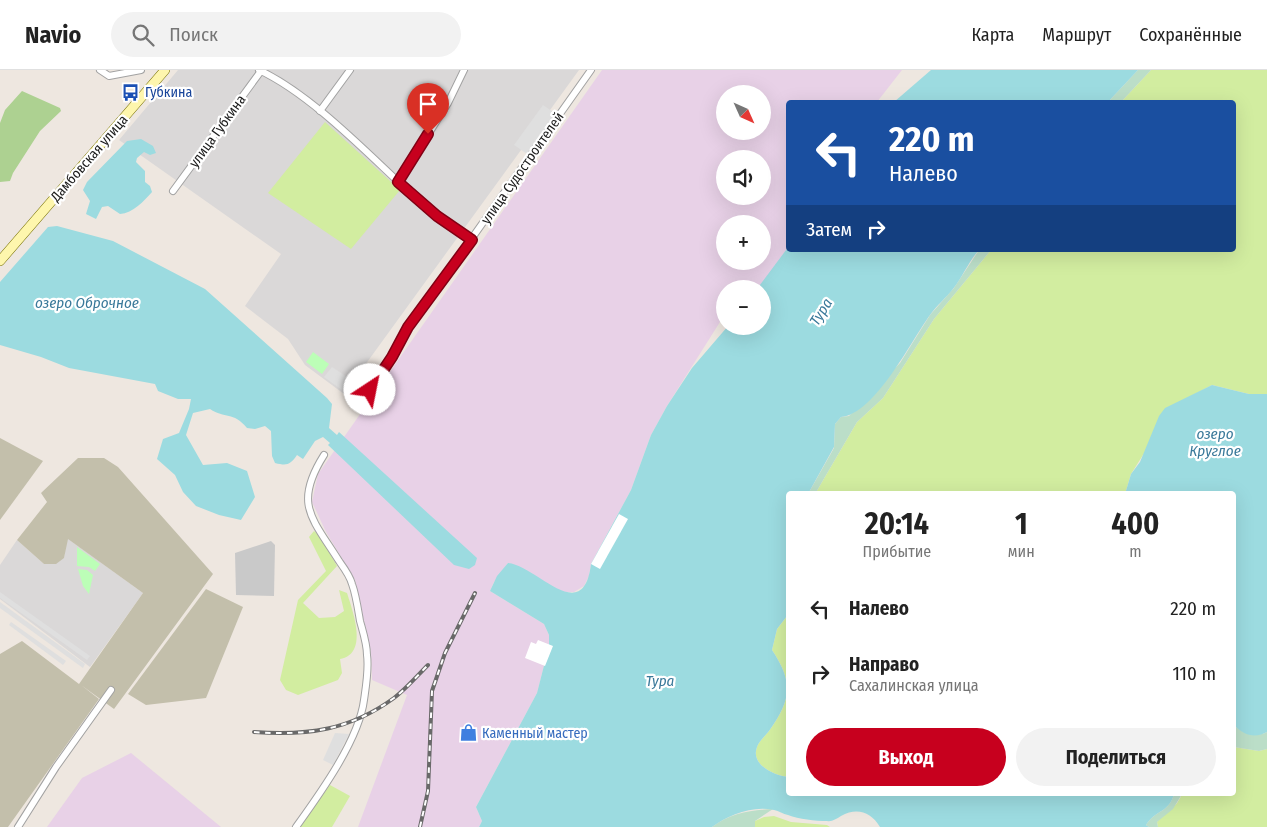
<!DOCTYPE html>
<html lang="ru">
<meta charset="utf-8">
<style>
body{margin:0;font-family:"Fira Sans Condensed",sans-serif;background:#f2f2f2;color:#222;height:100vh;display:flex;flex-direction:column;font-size:19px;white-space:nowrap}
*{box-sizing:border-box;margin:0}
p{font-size:16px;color:#767676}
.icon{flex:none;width:28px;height:28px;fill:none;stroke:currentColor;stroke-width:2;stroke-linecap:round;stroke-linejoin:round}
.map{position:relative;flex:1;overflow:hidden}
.details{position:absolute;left:786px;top:421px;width:450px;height:305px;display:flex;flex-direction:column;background:#fff;border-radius:5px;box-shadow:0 5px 20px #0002}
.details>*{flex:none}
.guide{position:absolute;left:786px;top:30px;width:450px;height:152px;border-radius:5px;box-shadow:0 5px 20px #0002;background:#1a4fa0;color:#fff;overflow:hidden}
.needle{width:32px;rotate:135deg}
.controls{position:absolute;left:716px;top:15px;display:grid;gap:10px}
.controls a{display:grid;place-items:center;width:55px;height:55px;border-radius:50%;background:#fff;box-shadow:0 5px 20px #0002;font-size:25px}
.pin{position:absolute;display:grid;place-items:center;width:42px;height:42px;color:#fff;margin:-51px -21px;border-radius:50% 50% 50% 0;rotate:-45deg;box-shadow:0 0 5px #0007}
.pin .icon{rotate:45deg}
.me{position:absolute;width:55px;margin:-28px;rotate:34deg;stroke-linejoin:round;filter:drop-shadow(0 0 4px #0008)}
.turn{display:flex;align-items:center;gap:18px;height:105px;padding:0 20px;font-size:22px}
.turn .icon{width:65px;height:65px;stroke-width:2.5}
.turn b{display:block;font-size:35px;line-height:42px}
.then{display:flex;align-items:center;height:48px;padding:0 20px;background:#0003;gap:10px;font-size:19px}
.eta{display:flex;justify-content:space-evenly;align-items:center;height:85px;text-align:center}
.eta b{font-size:30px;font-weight:700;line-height:35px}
.primary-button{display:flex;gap:10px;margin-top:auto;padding:10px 20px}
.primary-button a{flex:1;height:58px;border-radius:30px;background:#c7001e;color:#fff;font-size:20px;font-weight:700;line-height:58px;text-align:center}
.primary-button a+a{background:#f2f2f2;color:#222}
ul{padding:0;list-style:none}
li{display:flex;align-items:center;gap:15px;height:65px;padding:0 20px}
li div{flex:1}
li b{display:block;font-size:19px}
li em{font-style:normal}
header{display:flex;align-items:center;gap:30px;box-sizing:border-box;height:70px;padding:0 25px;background:#fff;border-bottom:1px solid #e0e0e0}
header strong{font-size:24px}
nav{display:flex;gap:28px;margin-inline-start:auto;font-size:18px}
.search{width:350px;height:45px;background:#f2f2f2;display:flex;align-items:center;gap:12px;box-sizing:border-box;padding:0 18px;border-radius:28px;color:#767676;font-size:19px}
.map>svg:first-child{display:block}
</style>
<header>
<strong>Navio</strong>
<div class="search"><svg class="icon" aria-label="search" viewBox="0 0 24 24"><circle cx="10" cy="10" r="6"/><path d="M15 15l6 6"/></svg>Поиск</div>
<nav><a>Карта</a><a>Маршрут</a><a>Сохранённые</a></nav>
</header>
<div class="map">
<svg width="1267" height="757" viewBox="0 0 1267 757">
<rect width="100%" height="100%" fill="#eee7e0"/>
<g fill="#dad8d8">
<polygon points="178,0 579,0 344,324 305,295 288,269 245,236 281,184 119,70"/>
<polygon points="67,468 143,523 90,597 0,529 0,495 17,470 44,494 64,488"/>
</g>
<g fill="#e8d1e7" fill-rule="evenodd">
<path d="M 602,0 L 902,0 L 877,32 L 789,32 L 789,180 L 762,219 L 725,219 L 725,244 L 667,336 L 651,365 L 631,420 L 591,494 L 589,506 L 584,516 L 574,522 L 563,522 L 508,493 L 494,512 L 490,521 L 544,554 L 549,565 L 549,576 L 537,623 L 476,737 L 482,751 L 479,757 L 358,757 L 407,625 L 372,610 L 371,583 L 355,510 L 326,462 L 312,432 L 318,404 ZM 725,24 L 762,24 L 762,61 L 725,61 ZM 725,89 L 762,89 L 762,126 L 725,126 ZM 725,154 L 762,154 L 762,191 L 725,191 Z"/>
<polygon points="131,683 221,757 47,757 82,708"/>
</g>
<polygon fill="#c9c9c9" points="271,471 275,475 274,526 236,525 235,483"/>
<g fill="#c3bfab">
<polygon points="0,368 43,391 0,450"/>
<polygon points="78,388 104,388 118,397 213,504 114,639 81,615 99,629 8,757 0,757 0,584 22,571 79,614 143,523 68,469 64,488 56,494 44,494 17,470 47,432 41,423"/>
<polygon points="206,519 243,537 206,628 146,635 128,624"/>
</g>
<g fill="#d2eda0">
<polygon points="1151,0 1267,0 1267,324 1249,324 1212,315 1191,326 1148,377 1131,404 1125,424 815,424 857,352 883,328 934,249 991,180 1234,180 1234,32 1121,32"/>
<polygon points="325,52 400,120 351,179 268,123"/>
<path d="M 314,461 L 320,466 L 337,496 L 303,533 L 319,548 L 335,547 L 344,541 L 339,520 L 347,523 C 353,542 369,584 340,589 L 342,603 L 338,610 L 298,625 L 286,620 L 280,610 L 298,530 L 326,501 L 309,467 Z"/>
<path d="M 789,539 L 789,707 C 775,706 750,695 757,677 C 759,671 765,666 769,661 C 791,630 794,613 772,580 L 777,559 L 787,546 Z"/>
<path d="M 1234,677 L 1259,681 L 1267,679 L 1267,757 L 1158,757 L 1157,752 C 1167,739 1174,742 1182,724 L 1234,724 Z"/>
<polygon points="330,715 350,726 332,757 299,757"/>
<polygon points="774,746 791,752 827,755 830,757 755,757 755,751 764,747"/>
</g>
<polygon fill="#add191" points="22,21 60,38 61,41 40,61 13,103 10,111 0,112 0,53 5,40"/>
<g fill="#bbdec8">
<polygon points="1138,0 1151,0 1121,32 1108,32"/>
<polygon points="979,180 991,180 934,249 883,328 857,352 815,424 808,424 834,378 835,354 841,347 849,346 900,293 930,245 954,218"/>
<path d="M 1234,655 C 1242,663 1256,668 1267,662 L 1267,679 L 1259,681 L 1234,677 Z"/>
<path d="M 1174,724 L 1182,724 L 1173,739 L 1157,752 L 1158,757 L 1149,757 L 1146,755 C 1155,740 1169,743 1174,724 Z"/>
<path d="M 773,739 L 755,751 L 755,757 L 712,757 C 731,743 750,740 773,739 Z"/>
</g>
<g fill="#bcfeb7">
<polygon points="313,282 329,294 322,304 306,292"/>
<polygon points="77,477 100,494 95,501 89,497 77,496"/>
<polygon points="78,499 87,500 93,505 89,524 83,516"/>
</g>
<g fill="#dfdfdf">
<polygon points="543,35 559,46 530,86 514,75"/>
<polygon points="332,297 350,309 342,320 324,307"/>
<polygon points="0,522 90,586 87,590 0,528"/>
<polygon points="0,532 85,594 83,598 0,538"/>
<polygon points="11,552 66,591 63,595 9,555"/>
<polygon points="335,663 349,664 333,695 323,690"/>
</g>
<g fill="#9cdbe0">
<polygon points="931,0 1138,0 1108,32 894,32"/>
<path d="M 141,69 L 153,76 L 156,83 L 150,85 L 144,82 L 137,88 L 136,92 L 145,101 L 145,112 L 150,116 L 152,122 C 144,131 133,143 120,144 L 108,136 L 102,137 L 96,149 L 86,144 L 90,131 L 83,120 L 87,112 L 127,71 Z"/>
<path d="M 57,156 L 113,171 L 205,219 L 327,328 L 332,334 L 329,358 L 337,365 L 339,362 L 477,488 L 475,495 L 469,499 L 454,495 L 328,375 L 330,373 L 323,367 L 315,371 L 303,389 L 297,385 C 290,395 287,396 275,393 L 272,386 L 271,361 L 265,356 L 255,359 L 247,358 C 233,341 225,349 210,339 L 193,343 L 186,365 L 203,395 L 227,393 L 247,401 L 255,427 L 241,450 L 219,445 L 196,436 L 183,422 L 175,405 L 157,389 L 163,369 L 179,363 L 189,339 L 191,329 L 178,329 L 158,321 L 155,314 L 69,298 L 41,287 L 0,275 L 0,212 L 48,157 Z"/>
<path d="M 789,176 L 789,180 L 979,180 C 969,191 963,206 953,219 C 946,228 937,235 930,245 C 911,271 875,344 841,347 L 835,354 L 834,377 L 808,424 L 789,424 L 789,539 L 787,546 L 777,559 L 772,580 C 794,613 791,630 769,661 C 765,666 759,671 757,677 C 750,695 775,706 789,707 L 789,724 L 1174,724 C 1169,743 1155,740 1146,755 L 1149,757 L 880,757 C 871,742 857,737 841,746 C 836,749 832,752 827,751 C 815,751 799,749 788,745 C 783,744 779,741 774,740 C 753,735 728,745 712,757 L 479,757 L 482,751 L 476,737 L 537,623 L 549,576 L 549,565 L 544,554 L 490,521 L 497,506 L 508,493 C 536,495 583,558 591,494 L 631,420 L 651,365 L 667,336 L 692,298 L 728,256 L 762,256 L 762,219 L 757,219 Z"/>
<path d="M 1212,315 L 1249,324 L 1267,324 L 1267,662 C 1254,669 1244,665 1234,655 L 1234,424 L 1125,424 L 1131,404 L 1140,392 L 1159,346 L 1165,338 Z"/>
</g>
<g fill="#fff">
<polygon points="619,444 628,449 600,499 591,494"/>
<polygon points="538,570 553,576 545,596 525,588 531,572 536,574"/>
</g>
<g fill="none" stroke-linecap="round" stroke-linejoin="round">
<defs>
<g id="minor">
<polyline points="100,0 109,6 141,0"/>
<path d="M 259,0 C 310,24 363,79 405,118 C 425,138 449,154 471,170"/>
<polyline points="320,41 350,0"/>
<polyline points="398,112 448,33 464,0"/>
<polyline points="173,121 261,1"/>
<polyline points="370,320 392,287 409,257 591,0"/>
<polyline points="18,757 56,697 111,620"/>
<path d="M 296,757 C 319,725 359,670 364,630 C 366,616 369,599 367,585 C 367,574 363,562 360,551 C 358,539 356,525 352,514 C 350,506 344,498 339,491 C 312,448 293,434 324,385"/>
</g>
<polyline id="secondary" points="0,191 165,0"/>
</defs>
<use href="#minor" stroke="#a2a2a2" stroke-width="8"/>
<use href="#secondary" stroke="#756f00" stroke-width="10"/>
<use href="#minor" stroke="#fff" stroke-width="6"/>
<use href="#secondary" stroke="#fef6ad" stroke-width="9"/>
<defs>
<g id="rail">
<path d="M 254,662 C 308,666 350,660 394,628 C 406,619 417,606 428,595"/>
<polyline points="420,757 428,721 432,621 445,583 475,523"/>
</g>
</defs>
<use href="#rail" stroke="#696969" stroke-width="4"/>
<use href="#rail" stroke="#fff" stroke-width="2" stroke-dasharray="5.5" stroke-linecap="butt"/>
</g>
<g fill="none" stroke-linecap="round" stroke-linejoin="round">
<defs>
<polyline id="route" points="370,320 392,287 408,257 472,170 437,146 398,112 428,64"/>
</defs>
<use href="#route" stroke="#810014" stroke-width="12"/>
<use href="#route" stroke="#c7001e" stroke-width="9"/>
</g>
<defs>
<symbol id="bus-bare" viewBox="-9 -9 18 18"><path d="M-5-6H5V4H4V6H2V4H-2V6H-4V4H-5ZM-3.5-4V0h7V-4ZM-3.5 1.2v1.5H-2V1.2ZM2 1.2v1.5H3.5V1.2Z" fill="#1a4fb4" stroke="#fff" stroke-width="2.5" paint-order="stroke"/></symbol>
<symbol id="shop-bare" viewBox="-9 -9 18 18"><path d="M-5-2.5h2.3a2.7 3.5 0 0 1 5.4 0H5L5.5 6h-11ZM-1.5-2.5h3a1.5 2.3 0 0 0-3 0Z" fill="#3f7fe0" stroke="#fff" stroke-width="2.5" paint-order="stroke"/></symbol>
</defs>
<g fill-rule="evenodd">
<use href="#bus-bare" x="118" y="10" width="25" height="25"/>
<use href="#shop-bare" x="456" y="650" width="25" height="25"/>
</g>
<g text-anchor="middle" stroke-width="4.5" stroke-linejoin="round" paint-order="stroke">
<g font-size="14" fill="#164399" stroke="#fff" text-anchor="start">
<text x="145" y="27">Губкина</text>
</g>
<g font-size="14" fill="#1b1b1b" stroke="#fff">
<text transform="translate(217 61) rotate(-54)" y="5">улица Губкина</text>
<text transform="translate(89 88) rotate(-49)" y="5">Дамбовская улица</text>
<text transform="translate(522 98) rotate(-55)" y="5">улица Судостроителей</text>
</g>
<g font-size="14" fill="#366cbe" stroke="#fff" text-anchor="start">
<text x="482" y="668">Каменный мастер</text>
</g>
<g font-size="15" font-style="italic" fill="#3a799a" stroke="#fff">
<text x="87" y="238">озеро Оброчное</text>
<text transform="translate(821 242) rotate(-58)" y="5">Тура</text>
<text x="1215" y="369">озеро<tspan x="1215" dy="17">Круглое</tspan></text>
<text x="660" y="616">Тура</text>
</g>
</g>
</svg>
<div class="controls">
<a><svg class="needle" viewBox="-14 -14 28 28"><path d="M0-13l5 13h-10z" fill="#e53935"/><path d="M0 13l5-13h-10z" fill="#767676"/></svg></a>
<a><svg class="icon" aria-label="sound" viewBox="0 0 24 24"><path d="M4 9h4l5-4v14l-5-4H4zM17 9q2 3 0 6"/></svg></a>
<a>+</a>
<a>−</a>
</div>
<div class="pin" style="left:428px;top:64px;background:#d93025"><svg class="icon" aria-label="arrive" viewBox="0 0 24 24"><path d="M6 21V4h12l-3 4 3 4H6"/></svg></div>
<svg class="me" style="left:370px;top:320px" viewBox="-20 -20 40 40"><circle r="19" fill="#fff"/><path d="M0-13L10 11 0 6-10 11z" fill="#c7001e"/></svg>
<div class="guide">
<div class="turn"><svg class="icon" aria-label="left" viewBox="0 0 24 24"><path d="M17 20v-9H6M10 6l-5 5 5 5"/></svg><div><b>220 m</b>Налево</div></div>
<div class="then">Затем<svg class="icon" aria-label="right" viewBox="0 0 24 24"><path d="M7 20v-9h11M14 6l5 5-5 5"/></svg></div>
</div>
<section class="details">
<div class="eta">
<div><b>20:14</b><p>Прибытие</p></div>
<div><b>1</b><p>мин</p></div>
<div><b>400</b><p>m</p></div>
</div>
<ul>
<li><svg class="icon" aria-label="left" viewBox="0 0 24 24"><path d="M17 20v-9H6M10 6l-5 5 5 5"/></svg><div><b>Налево</b></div><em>220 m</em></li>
<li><svg class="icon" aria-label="right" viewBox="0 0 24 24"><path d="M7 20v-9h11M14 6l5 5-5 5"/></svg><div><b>Направо</b><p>Сахалинская улица</p></div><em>110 m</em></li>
</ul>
<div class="primary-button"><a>Выход</a><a>Поделиться</a></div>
</section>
</div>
